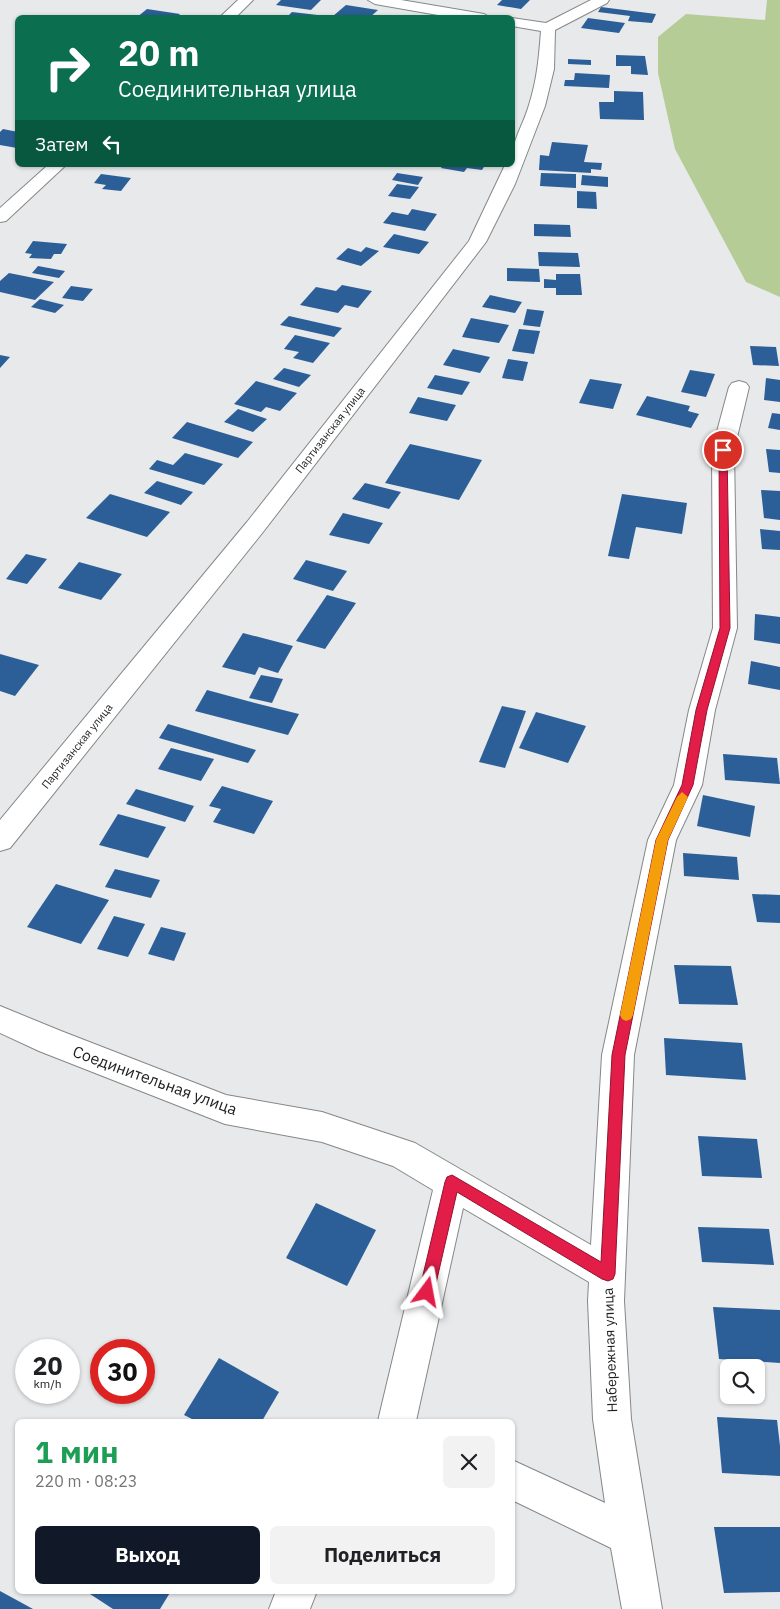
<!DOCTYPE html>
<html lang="ru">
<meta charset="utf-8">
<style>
body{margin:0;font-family:"IBM Plex Sans",sans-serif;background:#f2f2f2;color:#202124;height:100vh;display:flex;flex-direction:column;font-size:19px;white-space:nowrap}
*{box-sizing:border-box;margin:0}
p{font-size:16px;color:#757577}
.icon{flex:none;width:28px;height:28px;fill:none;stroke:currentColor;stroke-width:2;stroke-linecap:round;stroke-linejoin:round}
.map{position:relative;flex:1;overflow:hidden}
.side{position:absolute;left:15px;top:1419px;width:500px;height:175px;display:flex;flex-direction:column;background:#fff;border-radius:8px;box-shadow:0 1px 4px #0004}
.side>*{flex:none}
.hud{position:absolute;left:15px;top:15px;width:500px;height:152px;border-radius:8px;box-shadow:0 1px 4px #0004;background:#0b6e4f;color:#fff;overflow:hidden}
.buttons{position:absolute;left:720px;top:1359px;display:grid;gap:10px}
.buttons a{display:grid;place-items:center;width:45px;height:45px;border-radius:8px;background:#fff;box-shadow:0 1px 4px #0004;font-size:25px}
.speed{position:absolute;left:15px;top:1339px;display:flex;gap:10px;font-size:25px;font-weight:700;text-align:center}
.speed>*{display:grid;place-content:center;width:65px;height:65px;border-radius:50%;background:#fff;box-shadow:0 1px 4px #0004;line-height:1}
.speed small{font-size:12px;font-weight:400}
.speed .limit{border:8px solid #d22;background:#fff;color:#111}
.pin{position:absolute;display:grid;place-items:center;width:42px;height:42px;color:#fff;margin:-21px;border:2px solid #fff;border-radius:50%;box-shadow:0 1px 5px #0007}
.me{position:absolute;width:55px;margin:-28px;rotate:13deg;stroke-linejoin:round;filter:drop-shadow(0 0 4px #0008)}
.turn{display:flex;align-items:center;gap:18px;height:105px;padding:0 20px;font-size:22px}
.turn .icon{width:65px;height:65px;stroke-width:2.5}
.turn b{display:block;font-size:35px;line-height:42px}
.then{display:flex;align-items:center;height:48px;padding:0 20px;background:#0003;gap:10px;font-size:19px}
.round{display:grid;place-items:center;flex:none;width:52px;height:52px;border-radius:8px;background:#f2f2f2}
.summary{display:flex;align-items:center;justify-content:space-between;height:85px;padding:0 20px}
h1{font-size:30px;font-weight:800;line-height:38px;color:#1e9e55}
.action{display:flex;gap:10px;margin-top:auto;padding:10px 20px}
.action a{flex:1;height:58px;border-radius:8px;background:#111827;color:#fff;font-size:20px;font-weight:800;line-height:58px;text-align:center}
.action a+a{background:#f2f2f2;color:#202124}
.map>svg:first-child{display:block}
</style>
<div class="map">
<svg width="780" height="1609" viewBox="0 0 780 1609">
<rect width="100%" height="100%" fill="#e7e9eb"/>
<polygon fill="#b6cc97" points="767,0 780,0 780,297 746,282 675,149 658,73 658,37 686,14 765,20"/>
<g fill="#2c5f97">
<polygon points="281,0 321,0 311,10 276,5"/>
<polygon points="502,0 530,0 521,9 497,5"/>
<polygon points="346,5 378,10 369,18 333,16"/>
<polygon points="601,7 656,14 652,23 628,21 630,16 598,12"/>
<polygon points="147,9 180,14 176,18 136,18"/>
<polygon points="292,12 326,16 325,18 286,18"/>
<polygon points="588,18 625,23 619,33 581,28"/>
<polygon points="616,55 645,56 648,75 631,74 631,66 616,66"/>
<polygon points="568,59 591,60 591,65 568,64"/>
<polygon points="575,73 610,75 609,88 564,86 565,80 574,80"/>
<polygon points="614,91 643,92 644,120 600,119 599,102 614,102"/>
<polygon points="3,129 18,132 17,148 0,145 0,132"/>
<polygon points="552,142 588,145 584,162 602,163 601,170 591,169 591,173 539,170 540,155 549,156"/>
<polygon points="443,165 485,165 482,170 467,168 464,172 441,168"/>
<polygon points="397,173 423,177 418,185 392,180"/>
<polygon points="541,173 576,174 576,188 540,186"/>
<polygon points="101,174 131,178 121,191 102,189 106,185 94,183"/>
<polygon points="582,175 608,177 608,187 581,185"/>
<polygon points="397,184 419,187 410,199 388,196"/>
<polygon points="577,191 596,192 597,209 577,208"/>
<polygon points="412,209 437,214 425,231 383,223 392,212 408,215"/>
<polygon points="534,224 570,225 571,237 534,236"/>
<polygon points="394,234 429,242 419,254 383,247"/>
<polygon points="33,241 67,244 61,254 54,254 51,259 29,258 32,254 25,253"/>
<polygon points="366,247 379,251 361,266 336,259 348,248 361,252"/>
<polygon points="538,252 578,253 580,267 539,266"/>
<polygon points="38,266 65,271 59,278 32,273"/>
<polygon points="507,268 539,269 540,282 507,281"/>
<polygon points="9,273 54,282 35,300 0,292 0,281"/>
<polygon points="556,274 580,274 582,295 556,295 556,288 544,288 544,279 556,280"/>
<polygon points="342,285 372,291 358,308 345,305 338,313 300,305 316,287 336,291"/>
<polygon points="71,286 93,289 83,301 62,298"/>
<polygon points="490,295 522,302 515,313 482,307"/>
<polygon points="40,299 64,305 55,313 31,307"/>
<polygon points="527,309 544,311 540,327 523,325"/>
<polygon points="289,316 342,328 334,337 280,325"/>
<polygon points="471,318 509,325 499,343 462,337"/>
<polygon points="519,329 540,331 534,354 512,351"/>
<polygon points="295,335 330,343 313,363 293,358 299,352 284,349"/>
<polygon points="750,346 776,347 779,366 753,365"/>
<polygon points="453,349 490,357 480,373 443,365"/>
<polygon points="0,355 10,357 0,368"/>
<polygon points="508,359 528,362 523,381 502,378"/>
<polygon points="284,368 311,375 299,387 273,379"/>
<polygon points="690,370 715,374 706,397 681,392"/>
<polygon points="435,375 470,382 462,395 427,388"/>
<polygon points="766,378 780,380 780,402 764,400"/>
<polygon points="590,379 622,384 613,409 579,403"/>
<polygon points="256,381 297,393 280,411 266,407 261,412 234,404"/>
<polygon points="647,396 690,406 688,411 699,414 691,428 636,415"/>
<polygon points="418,397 456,405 447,421 409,413"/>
<polygon points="238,409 267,419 253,432 224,422"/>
<polygon points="772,413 780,414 780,430 768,428"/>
<polygon points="187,422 253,442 238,458 172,438"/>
<polygon points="410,444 482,460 459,500 385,483"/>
<polygon points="766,449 780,450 780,473 769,472"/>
<polygon points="185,453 223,464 204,485 149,469 157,460 173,465"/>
<polygon points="157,481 193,492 181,505 144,493"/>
<polygon points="365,483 401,492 389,509 352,499"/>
<polygon points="761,490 780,491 780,520 764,518"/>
<polygon points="110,494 170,512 147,537 86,518"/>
<polygon points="622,494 687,503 682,534 636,527 629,559 608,556"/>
<polygon points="343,513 383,523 369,544 329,535"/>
<polygon points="760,529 780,531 780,550 762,549"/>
<polygon points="26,554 47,559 27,584 6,579"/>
<polygon points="306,560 347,571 333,591 293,579"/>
<polygon points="79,562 122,574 101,600 58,588"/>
<polygon points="327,595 356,603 325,649 296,641"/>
<polygon points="755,614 780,617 780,644 754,640"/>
<polygon points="243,633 293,646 278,673 259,667 255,675 222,667"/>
<polygon points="0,654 39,665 15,696 0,691"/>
<polygon points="751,661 780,667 780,690 748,684"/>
<polygon points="261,675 283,679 272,703 249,698"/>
<polygon points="207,690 255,703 299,714 288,735 195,711"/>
<polygon points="502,706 526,711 505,768 479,762"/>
<polygon points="536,712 586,726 568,763 519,748"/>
<polygon points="168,724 256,750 248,763 159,738"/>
<polygon points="171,748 214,759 201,781 158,769"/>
<polygon points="723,754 777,758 780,784 725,780"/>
<polygon points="222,786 273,801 254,834 213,822 221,809 209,806"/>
<polygon points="136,789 194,806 185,822 126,804"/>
<polygon points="703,795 755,806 750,837 697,826"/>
<polygon points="118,814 166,827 148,858 99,845"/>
<polygon points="683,853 737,857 739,880 684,876"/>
<polygon points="115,869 160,880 151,898 105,887"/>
<polygon points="56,884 109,900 81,944 27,927"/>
<polygon points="752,894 780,895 780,923 757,922"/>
<polygon points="114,916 145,924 128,957 97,949"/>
<polygon points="161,927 186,933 174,961 148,954"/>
<polygon points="674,965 731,966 738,1005 679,1004"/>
<polygon points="664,1038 742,1043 746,1080 666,1075"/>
<polygon points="698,1136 757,1139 762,1178 702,1176"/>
<polygon points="316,1203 376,1230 347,1286 286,1258"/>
<polygon points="698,1227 769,1229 774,1265 702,1262"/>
<polygon points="713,1307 780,1310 780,1363 719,1359"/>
<polygon points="219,1358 279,1392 262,1421 196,1421 184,1415"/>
<polygon points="717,1417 777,1420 780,1446 780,1476 722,1473"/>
<polygon points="714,1527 780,1527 780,1592 724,1593"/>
<polygon points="0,1591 33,1609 0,1609"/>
<polygon points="92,1591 171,1591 160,1609 113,1609 90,1594"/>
</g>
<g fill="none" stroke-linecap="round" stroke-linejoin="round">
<defs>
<g id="minor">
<polygon points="238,0 253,0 235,18 219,18"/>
<polygon points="368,0 401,0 484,14 491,18 455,18 375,4"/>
<path d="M 591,0 L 609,0 L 607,3 L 555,30 L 554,69 L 545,106 L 515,184 L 486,242 L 263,532 L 10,848 L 0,851 L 0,820 L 247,522 L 469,241 L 505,165 L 512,165 C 512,138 522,129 529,105 C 537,80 539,57 541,31 L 512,26 L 512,18 L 546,23 Z"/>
<polygon points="48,165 66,165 6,221 0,222 0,208"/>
<polygon points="739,381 746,383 749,387 734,450 737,628 715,710 702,785 676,840 634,1055 624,1301 631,1419 662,1609 622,1609 611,1548 512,1500 512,1460 605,1503 593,1419 588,1301 589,1282 463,1208 416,1421 378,1421 433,1190 393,1166 322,1142 225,1124 39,1051 0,1033 0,1006 61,1031 226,1095 322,1112 415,1143 591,1245 602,1055 648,840 674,785 689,710 713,628 712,450 729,387 732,383"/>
<polygon points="276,1591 317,1591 310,1609 269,1609"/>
</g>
</defs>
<use href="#minor" stroke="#858788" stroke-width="2"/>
<use href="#minor" fill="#fff" fill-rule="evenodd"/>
</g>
<polygon fill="#e11d48" stroke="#92132f" points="723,447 727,450 730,628 707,710 693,785 668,840 625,1055 615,1274 613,1279 608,1281 602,1279 457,1192 434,1292 432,1297 427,1299 422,1297 419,1292 445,1182 447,1177 452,1175 601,1262 612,1055 656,840 682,785 696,710 720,628 719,450"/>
<polygon fill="#f59e0b" points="682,792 688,797 668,840 633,1015 631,1019 626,1021 622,1019 620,1015 656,840 677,797"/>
<g text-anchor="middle" stroke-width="5" stroke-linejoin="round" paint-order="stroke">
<g font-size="11" fill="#1d1e1f" stroke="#fff">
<text transform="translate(330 430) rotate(-52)" y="4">Партизанская улица</text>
<text transform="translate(77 746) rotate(-51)" y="4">Партизанская улица</text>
</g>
<g font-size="14" fill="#1d1e1f" stroke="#fff">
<text transform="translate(610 1350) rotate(-92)" y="5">Набережная улица</text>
</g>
<g font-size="16" fill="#1d1e1f" stroke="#fff">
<text transform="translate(155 1080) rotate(20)" y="6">Соединительная улица</text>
</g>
</g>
</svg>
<div class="buttons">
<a><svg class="icon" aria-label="search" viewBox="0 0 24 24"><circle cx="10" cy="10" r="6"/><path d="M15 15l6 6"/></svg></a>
</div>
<div class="speed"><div>20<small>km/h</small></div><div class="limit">30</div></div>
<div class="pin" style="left:723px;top:450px;background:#d93025"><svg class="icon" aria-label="arrive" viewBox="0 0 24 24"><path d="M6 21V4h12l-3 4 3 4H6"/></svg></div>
<svg class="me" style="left:427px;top:1292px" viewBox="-20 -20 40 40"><path d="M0-17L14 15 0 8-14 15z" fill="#e11d48" stroke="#fff" stroke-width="4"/></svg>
<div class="hud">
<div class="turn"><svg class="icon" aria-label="right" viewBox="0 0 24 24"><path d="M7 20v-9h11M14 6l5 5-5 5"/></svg><div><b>20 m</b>Соединительная улица</div></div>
<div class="then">Затем<svg class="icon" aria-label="left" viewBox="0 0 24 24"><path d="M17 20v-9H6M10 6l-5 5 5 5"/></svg></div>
</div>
<section class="side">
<div class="summary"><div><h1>1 мин</h1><p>220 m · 08:23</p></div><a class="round"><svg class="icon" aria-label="close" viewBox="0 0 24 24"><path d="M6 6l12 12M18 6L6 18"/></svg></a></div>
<div class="action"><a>Выход</a><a>Поделиться</a></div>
</section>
</div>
